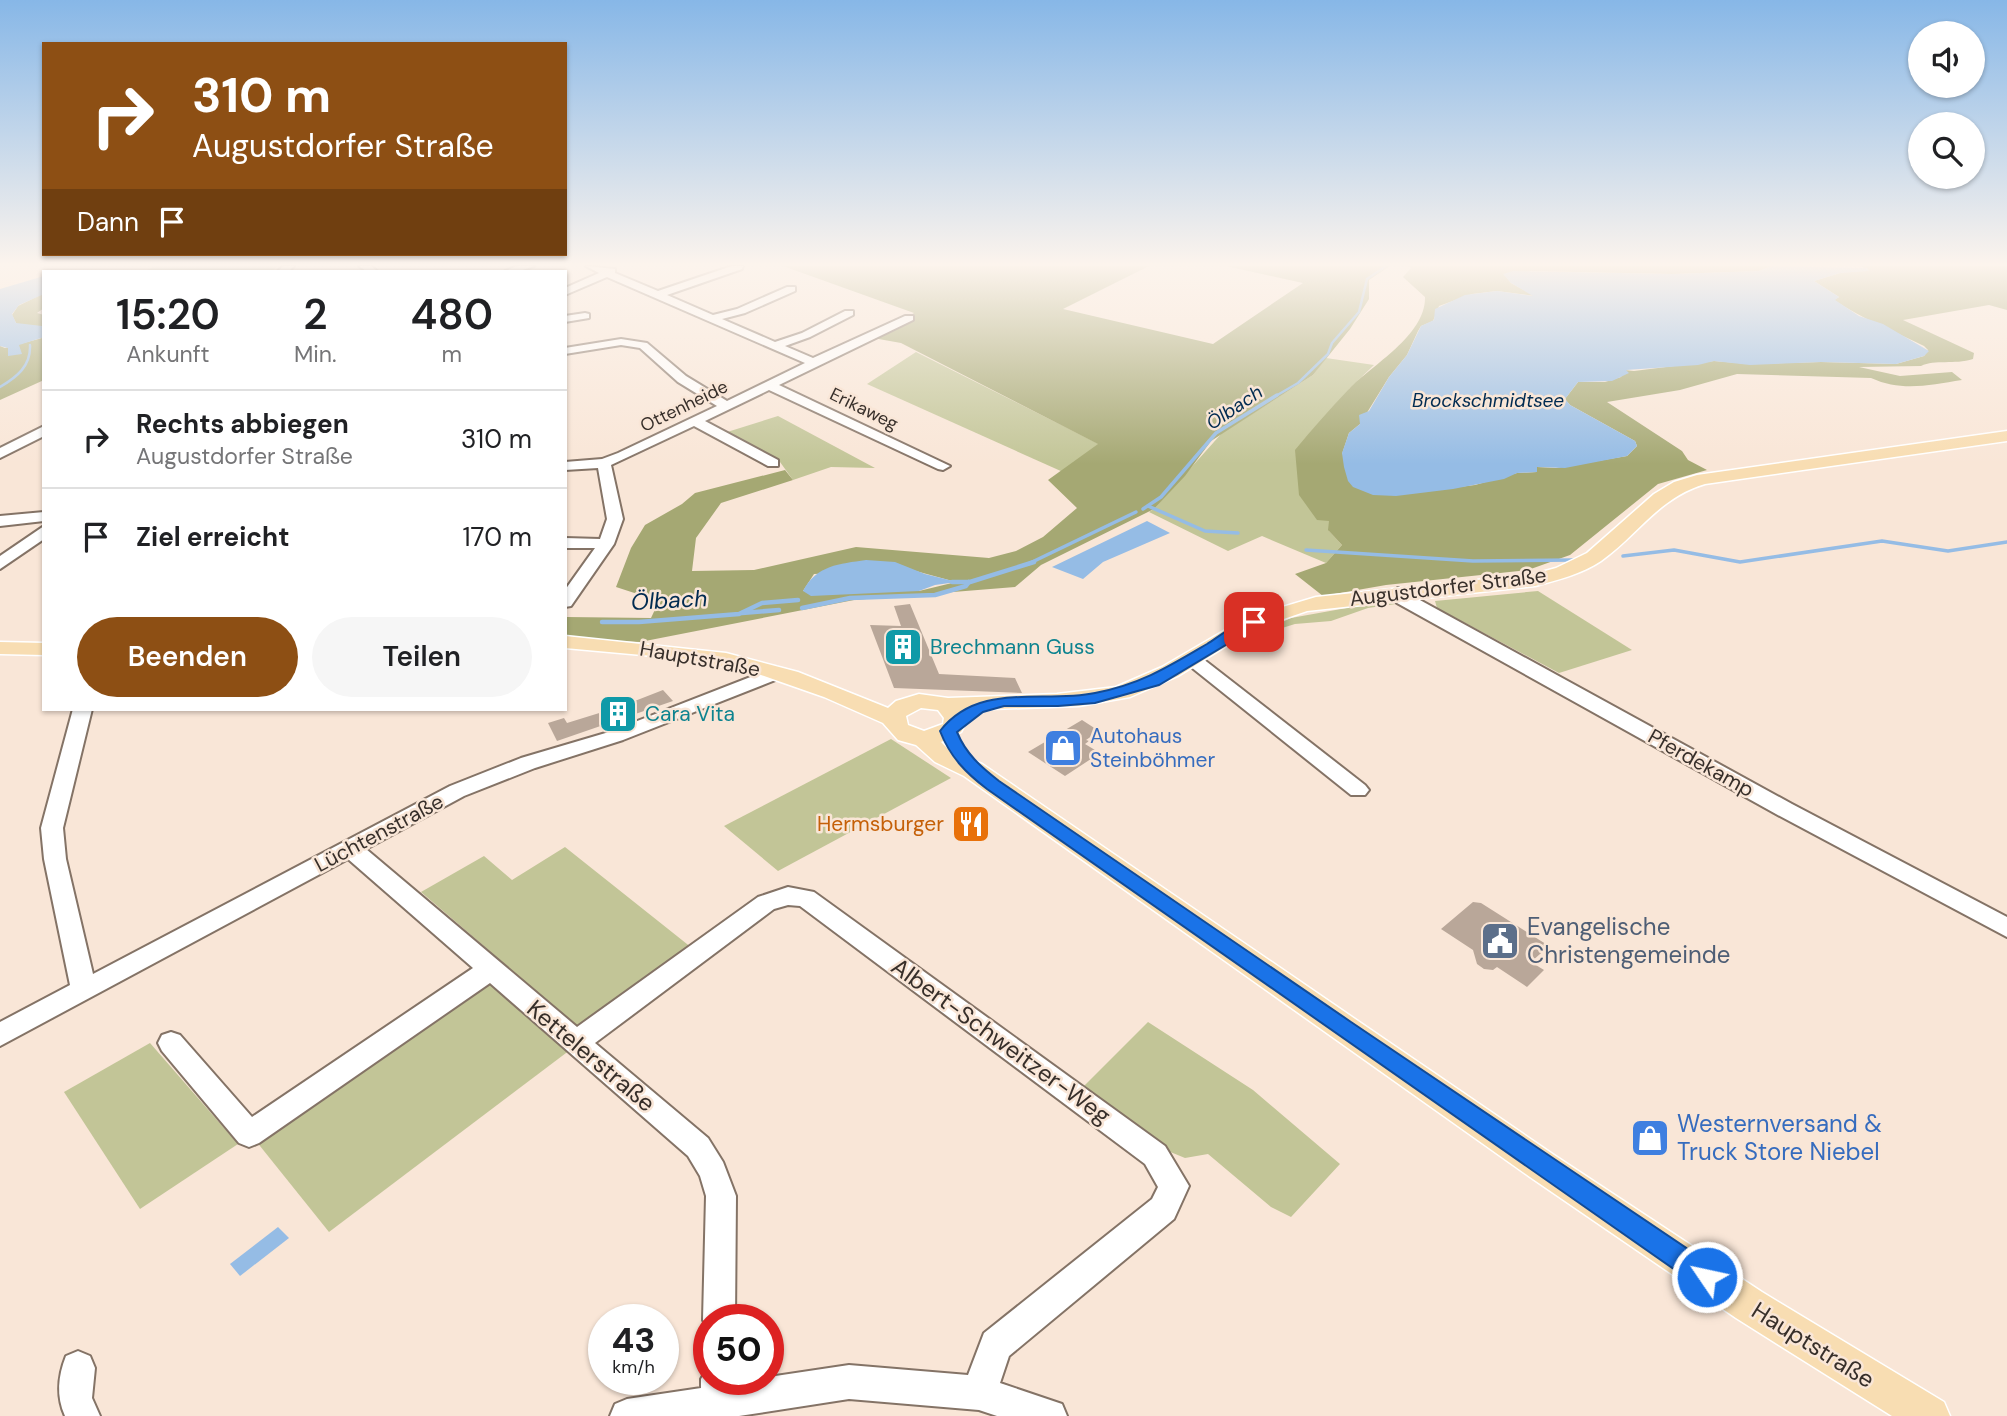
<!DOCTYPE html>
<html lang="de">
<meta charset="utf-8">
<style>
body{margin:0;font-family:"DM Sans",sans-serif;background:#f6f6f6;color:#202124;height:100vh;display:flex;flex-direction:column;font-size:26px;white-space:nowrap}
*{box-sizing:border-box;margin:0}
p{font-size:23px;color:#757577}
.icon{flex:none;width:38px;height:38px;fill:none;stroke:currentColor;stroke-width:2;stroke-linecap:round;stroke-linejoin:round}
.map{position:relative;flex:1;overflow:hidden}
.sheet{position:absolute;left:42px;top:270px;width:525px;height:441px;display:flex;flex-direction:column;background:#fff;border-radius:0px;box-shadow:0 2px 5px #0004}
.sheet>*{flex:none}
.banner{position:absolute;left:42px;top:42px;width:525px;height:214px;border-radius:0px;box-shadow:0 2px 5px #0004;background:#8d4f14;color:#fff;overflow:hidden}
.tools{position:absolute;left:1908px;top:21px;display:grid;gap:14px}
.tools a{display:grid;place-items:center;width:77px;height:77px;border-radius:50%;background:#fff;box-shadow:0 2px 5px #0004;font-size:35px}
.speed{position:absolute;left:588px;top:1304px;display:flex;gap:14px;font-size:35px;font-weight:700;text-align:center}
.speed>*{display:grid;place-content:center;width:91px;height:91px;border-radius:50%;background:#fff;box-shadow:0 2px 5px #0004;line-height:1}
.speed small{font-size:18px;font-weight:400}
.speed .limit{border:10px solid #d22;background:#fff;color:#111}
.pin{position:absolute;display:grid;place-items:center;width:60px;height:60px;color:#fff;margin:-30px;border-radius:14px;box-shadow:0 4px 10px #0006}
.me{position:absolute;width:77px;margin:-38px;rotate:304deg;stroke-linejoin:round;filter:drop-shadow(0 0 5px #0008)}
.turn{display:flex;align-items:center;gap:24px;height:147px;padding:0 35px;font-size:32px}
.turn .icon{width:91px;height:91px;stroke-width:2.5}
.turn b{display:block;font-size:49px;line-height:60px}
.then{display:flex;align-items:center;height:66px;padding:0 35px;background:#0003;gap:14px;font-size:26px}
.eta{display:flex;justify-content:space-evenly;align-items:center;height:119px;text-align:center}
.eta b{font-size:42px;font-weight:600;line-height:49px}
.button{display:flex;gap:14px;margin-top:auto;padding:14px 35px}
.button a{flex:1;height:80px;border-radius:42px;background:#8d4f14;color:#fff;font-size:28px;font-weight:600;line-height:80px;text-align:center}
.button a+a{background:#f6f6f6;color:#202124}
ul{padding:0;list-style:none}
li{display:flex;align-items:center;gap:21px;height:98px;padding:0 35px;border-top:2px solid #e0e0e0}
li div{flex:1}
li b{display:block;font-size:26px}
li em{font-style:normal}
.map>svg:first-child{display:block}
</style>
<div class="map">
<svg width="2007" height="1416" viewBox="0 0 2007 1416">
<rect width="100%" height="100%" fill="#f9e6d7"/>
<g fill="#c2c597">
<polygon points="154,266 278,266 272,271 146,271"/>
<polygon points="916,352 1099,444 1063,472 867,384"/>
<polygon points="1326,358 1374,365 1349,389 1329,531 1342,545 1326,563 1262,536 1228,551 1149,512 1154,509 1222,433 1313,375"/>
<polygon points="778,416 875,468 831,467 793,480 780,462 724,433"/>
<polygon points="1538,591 1632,650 1559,673 1437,608 1435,601"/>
<polygon points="1380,602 1396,604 1368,608 1331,621 1295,624 1243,640 1291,618"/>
<polygon points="891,739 951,778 778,871 724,826"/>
<polygon points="565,847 692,948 579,1028 421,892 484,856 512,880"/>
<polygon points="489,979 570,1050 329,1232 256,1141"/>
<polygon points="1148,1022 1253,1090 1340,1164 1291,1217 1271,1207 1208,1154 1185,1158 1168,1151 1081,1089"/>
<polygon points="150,1043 238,1144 140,1209 64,1092"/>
</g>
<g fill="#a5a873" fill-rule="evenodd">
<path d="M 783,266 L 1149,266 L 1063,309 L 1213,344 L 1303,283 L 1226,266 L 1390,266 L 1369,280 L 1369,299 L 1350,329 L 1313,375 L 1211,441 L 1185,476 L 1154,509 L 1041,565 L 1015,587 L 854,600 L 640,642 L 565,639 L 566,617 L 651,618 L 659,601 L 616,587 L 631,548 L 645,525 L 682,504 L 695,493 L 785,470 L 793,480 L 721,503 L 696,538 L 692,571 L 754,570 L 856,547 L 989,558 L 1016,551 L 1043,537 L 1077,508 L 1048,480 L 1098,444 L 901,343 L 873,338 L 914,313 ZM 912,570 L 956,582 L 919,591 L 803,591 L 814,574 Z"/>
<path d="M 1408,266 L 1772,266 L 1759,271 L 1673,274 L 1531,271 L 1507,278 L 1511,283 L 1535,296 L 1497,291 L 1472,294 L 1439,306 L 1433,321 L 1421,326 L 1418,331 L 1407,355 L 1389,377 L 1360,424 L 1349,433 L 1342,454 L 1434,490 L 1475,485 L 1517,473 L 1537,472 L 1537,467 L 1556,468 L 1627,456 L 1637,446 L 1635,441 L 1570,405 L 1565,399 L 1578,382 L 1605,382 L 1621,377 L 1624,370 L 1634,371 L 1714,361 L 1750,364 L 1821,362 L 1896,364 L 1924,356 L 1928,350 L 1924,346 C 1894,331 1862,319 1834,300 L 1839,297 L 1814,281 L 1840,273 L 1869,270 L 1860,266 L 2007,266 L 2007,310 L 1989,305 L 1903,320 L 1974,353 L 1973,359 C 1954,365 1935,359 1921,366 L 1859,367 L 1900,376 L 1952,372 L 1962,380 C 1929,385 1902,392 1871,378 L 1737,374 L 1680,390 L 1607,402 L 1682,451 L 1688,460 L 1707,470 L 1658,484 L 1570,555 L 1528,570 L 1386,585 L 1323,596 L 1295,574 L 1326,563 L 1342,545 L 1328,530 L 1329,521 L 1317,520 L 1299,495 L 1295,450 C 1312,429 1330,409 1349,389 C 1372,365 1426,335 1425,297 L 1403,277 L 1411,268 Z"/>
<polygon points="44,293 44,308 37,313 44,315 44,380 0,400 0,346 5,348 42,338 16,323 12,315 18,306"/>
</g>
<g fill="#95bce5">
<polygon points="1772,266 1867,268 1869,271 1840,273 1814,281 1839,297 1835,300 1859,316 1883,324 1929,351 1924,356 1896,364 1821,362 1750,365 1714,361 1698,365 1626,370 1629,373 1612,381 1578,382 1565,399 1570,405 1635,441 1637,446 1627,456 1565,468 1537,467 1537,472 1517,473 1504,479 1453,489 1396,496 1373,495 1353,487 1348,481 1344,467 1342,453 1349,433 1360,424 1359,415 1369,411 1389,377 1407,355 1421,326 1434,320 1435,309 1465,295 1497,291 1533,296 1511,283 1503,274 1513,271 1673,274 1759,271"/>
<polygon points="44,276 44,294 19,305 12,314 16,323 42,326 44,337 19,345 22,354 8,356 8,348 0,346 0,289"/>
<polygon points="1147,521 1170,533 1103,562 1083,579 1052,567"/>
<path d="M 866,560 L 895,562 L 925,574 L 957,582 L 935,585 L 919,591 L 811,596 L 803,591 C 817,565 839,564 866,560 Z"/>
<polygon points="278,1227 289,1238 240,1276 230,1264"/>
</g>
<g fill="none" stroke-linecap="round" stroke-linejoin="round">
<g stroke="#95bce5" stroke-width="2.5">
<path d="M 0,387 C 17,377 31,366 30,345"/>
<polyline points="1274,397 1298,383 1328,354 1332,343 1359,312 1367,279 1386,266"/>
</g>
<g stroke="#95bce5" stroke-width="3.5">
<polyline points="1148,506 1205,531 1238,533"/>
<polyline points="1143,509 1161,497 1216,433 1277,395"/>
<polyline points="1306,550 1473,561 1573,560"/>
<polyline points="1623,556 1674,550 1740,562 1882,541 1948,551 2007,542"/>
<polyline points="1028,564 1136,512"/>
</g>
<g stroke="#95bce5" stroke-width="4.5">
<polyline points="952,582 970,582 1034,562"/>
<polyline points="802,608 850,598 935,595 966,586 969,582"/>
<polyline points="742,613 779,610"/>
<polyline points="602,622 639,622 739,614 762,603 798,600"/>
</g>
</g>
<g fill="#b9a799">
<polygon points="910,604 939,674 1015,678 1022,693 894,688 870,625 901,626 894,606"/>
<polygon points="663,690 673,701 557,741 548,723 564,718 567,723 609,710 605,703 618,699 622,706"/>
<polygon points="1082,720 1099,731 1086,740 1089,741 1085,744 1100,753 1065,776 1028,752"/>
<polygon points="1473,902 1481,903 1549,946 1531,962 1544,970 1527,987 1497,967 1493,970 1484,969 1477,964 1473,950 1441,929"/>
</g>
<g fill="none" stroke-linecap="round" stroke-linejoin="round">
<defs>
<g id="minor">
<polygon points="283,266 294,266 289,271 278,271"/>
<polygon points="359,266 371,266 377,271 366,271"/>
<polygon points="517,266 534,266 520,271 505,271"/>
<polygon points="586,266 615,269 615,273 658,291 732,266 743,266 742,269 667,295 713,315 737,309 787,287 795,287 795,291 745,313 722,319 775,342 802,333 845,311 853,311 853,315 810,337 785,346 813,358 905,316 913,316 913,320 779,385 950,466 943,470 938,469 769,390 705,421 778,460 778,466 768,466 694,426 611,465 623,519 614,544 571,606 565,607 565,590 595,548 565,548 565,538 600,539 607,519 598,468 565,470 565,462 602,459 618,453 717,406 678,382 640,348 621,345 565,354 565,348 621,339 647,343 686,376 727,401 805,363 607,277 565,295 565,288 599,273"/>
<polygon points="585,313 589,314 589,318 565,322 565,316"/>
<polygon points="44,426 44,436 0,458 0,448"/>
<polygon points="44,512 44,521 0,526 0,516"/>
<polygon points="44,526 44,539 0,569 0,556"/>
<polygon points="1398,588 1792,804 2007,917 2007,937 1776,814 1397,603 1390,593"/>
<polygon points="1192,654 1198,655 1365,785 1369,790 1365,795 1351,795 1186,663 1183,659"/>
<polygon points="776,667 785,673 783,677 623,740 535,768 464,796 366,849 577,1027 758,897 788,887 814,892 1165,1146 1189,1186 1174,1219 1009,1356 1000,1383 1062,1404 1067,1416 997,1416 979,1410 849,1399 739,1416 610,1416 615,1404 627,1399 701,1388 701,1379 709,1366 709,1379 735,1379 735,1382 849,1365 968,1375 984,1333 1152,1199 1158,1187 1145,1164 800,906 788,905 774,909 595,1043 708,1138 723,1162 736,1196 735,1320 709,1320 709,1332 703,1320 706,1196 700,1176 688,1156 490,983 259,1143 249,1147 239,1143 162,1051 158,1043 162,1035 171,1032 180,1035 252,1117 473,968 348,859 0,1046 0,1022 70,985 44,859 41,828 73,709 92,709 63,828 66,859 93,974 450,786 521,758 609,732"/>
<path d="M 78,1351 L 90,1356 L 95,1368 L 92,1398 L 100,1416 L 65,1416 C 56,1396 58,1376 66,1356 Z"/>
</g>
<g id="major">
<path d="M 2007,431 L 2007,441 L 1705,484 C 1658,498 1639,534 1601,561 C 1582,574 1557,580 1535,586 L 1307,611 L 1252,630 L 1178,676 L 1130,697 L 1079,706 L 963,710 L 968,718 L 961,732 L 941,742 L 951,752 L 982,764 L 1554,1155 L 1762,1292 L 1944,1402 L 1950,1416 L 1892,1416 L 1736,1318 L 1530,1177 L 964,776 L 935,762 L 916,745 L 898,740 L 883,723 L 824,697 L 761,675 L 686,659 L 565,648 L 565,636 L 726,653 L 798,672 L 888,708 L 896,701 L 919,694 L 948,698 L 1057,694 L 1116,687 L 1162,667 L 1246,618 L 1316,597 L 1534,574 L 1556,568 L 1587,553 L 1654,494 L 1674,482 L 1697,475 ZM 921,708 L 938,710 L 944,718 L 943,724 L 924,731 L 908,725 L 906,716 Z"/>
<polygon points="0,642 44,643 44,655 0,654"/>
</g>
</defs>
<use href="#minor" stroke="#847366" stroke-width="4"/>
<use href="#major" stroke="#fff" stroke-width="3"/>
<use href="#minor" fill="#fff" fill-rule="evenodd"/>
<use href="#major" fill="#f8ddb2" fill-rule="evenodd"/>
</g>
<linearGradient id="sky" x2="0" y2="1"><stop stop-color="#87b7e7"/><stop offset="0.57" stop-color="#fcf4ed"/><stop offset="1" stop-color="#fcf4ed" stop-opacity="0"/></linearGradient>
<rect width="2007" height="464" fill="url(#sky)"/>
<path fill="#1a73e8" stroke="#114b97" stroke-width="2" d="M 1254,618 L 1261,622 L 1259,625 L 1159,685 L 1095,703 L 1058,706 L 1004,706 L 983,712 L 957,732 C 966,754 981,767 999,781 L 1351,1022 L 1716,1268 L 1720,1277 L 1716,1286 L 1707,1290 L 1698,1286 L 987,789 C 966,773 950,757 940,731 C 979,681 1042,704 1095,693 C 1141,684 1168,667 1207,644 C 1221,635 1237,622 1254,618 Z"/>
<defs>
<symbol id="building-square" viewBox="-11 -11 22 22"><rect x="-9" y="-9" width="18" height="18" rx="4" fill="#0f9aa8" stroke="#f9e6d7"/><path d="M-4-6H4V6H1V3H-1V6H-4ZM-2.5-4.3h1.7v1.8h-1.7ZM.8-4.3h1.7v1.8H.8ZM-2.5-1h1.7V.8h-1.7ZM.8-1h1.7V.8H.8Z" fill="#fff"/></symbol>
<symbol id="shop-square" viewBox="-11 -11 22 22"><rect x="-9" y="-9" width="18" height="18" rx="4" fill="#3f7fe0" stroke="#f9e6d7"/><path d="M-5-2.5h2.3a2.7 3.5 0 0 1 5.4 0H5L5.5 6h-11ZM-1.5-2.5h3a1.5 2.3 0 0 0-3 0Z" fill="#fff"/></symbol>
<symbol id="restaurant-square" viewBox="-11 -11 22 22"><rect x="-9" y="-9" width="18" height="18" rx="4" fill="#e8710a" stroke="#f9e6d7"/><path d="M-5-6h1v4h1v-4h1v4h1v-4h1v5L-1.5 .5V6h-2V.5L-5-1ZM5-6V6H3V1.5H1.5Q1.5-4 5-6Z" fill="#fff"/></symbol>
<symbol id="civic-square" viewBox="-11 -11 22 22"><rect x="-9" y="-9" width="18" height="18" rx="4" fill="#5c6f8a" stroke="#f9e6d7"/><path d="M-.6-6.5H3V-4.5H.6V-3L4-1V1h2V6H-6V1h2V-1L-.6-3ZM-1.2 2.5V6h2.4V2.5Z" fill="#fff"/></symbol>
</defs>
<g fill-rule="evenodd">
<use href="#building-square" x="881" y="625" width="44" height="44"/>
<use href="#building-square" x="596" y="692" width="44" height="44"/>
<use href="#shop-square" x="1041" y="726" width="44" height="44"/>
<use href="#restaurant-square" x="949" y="802" width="44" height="44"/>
<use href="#civic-square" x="1478" y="919" width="44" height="44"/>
<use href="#shop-square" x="1628" y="1116" width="44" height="44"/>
</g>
<g text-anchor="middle" stroke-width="5" stroke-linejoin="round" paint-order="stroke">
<g font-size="18" fill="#372f2a" stroke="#f9e6d7">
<text transform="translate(684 406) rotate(-26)" y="6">Ottenheide</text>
<text transform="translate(864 409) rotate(26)" y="6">Erikaweg</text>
</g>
<g font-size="19" font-style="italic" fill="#002b51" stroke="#f9e6d7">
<text x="1488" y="407">Brockschmidtsee</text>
<text transform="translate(1234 407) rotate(-34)" y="7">Ölbach</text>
</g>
<g font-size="21" fill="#372f2a" stroke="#f9e6d7">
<text transform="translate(1448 587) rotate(-7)" y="7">Augustdorfer Straße</text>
<text transform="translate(700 659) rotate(10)" y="7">Hauptstraße</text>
<text transform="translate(1701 763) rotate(29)" y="7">Pferdekamp</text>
<text transform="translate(379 833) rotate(-28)" y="7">Lüchtenstraße</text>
</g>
<g font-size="21" fill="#0d838f" stroke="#f9e6d7" text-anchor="start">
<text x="930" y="654">Brechmann Guss</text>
<text x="645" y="721">Cara Vita</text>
</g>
<g font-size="21" fill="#366cbe" stroke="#f9e6d7" text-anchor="start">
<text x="1090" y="743">Autohaus<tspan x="1090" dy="24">Steinböhmer</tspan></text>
</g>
<g font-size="21" fill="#c56008" stroke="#f9e6d7" text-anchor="end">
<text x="944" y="831">Hermsburger</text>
</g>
<g font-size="23" font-style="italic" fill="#002b51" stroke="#f9e6d7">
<text transform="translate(669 600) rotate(-3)" y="8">Ölbach</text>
</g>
<g font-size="24" fill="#4e5e75" stroke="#f9e6d7" text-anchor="start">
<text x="1527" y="935">Evangelische<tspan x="1527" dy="28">Christengemeinde</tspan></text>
</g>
<g font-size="24" fill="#372f2a" stroke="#f9e6d7">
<text transform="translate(1001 1041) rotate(36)" y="8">Albert-Schweitzer-Weg</text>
<text transform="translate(591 1056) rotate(40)" y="8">Kettelerstraße</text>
<text transform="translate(1813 1345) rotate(32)" y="8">Hauptstraße</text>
</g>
<g font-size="24" fill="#366cbe" stroke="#f9e6d7" text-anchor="start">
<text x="1677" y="1132">Westernversand &amp;<tspan x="1677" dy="28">Truck Store Niebel</tspan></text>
</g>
</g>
</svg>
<div class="tools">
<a><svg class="icon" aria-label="sound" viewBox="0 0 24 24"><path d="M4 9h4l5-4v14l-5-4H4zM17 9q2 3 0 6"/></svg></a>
<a><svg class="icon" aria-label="search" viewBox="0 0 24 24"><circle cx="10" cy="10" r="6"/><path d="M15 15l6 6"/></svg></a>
</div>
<div class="speed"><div>43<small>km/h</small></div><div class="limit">50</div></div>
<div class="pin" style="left:1254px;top:622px;background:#d93025"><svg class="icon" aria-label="arrive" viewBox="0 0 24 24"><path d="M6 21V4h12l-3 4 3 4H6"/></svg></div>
<svg class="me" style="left:1707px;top:1277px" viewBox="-20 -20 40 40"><circle r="17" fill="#1a73e8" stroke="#fff" stroke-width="3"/><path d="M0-11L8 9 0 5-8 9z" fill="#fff"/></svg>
<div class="banner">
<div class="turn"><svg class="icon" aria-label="right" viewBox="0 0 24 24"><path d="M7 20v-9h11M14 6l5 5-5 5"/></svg><div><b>310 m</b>Augustdorfer Straße</div></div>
<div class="then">Dann<svg class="icon" aria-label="arrive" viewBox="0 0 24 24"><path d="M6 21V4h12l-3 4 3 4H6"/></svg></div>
</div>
<section class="sheet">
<div class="eta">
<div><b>15:20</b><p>Ankunft</p></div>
<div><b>2</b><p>Min.</p></div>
<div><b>480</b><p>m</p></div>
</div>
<ul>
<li><svg class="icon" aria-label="right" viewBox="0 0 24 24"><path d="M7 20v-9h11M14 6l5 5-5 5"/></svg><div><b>Rechts abbiegen</b><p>Augustdorfer Straße</p></div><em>310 m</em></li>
<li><svg class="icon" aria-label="arrive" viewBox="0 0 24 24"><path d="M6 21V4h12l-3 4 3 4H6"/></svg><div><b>Ziel erreicht</b></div><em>170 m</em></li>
</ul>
<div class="button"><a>Beenden</a><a>Teilen</a></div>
</section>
</div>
